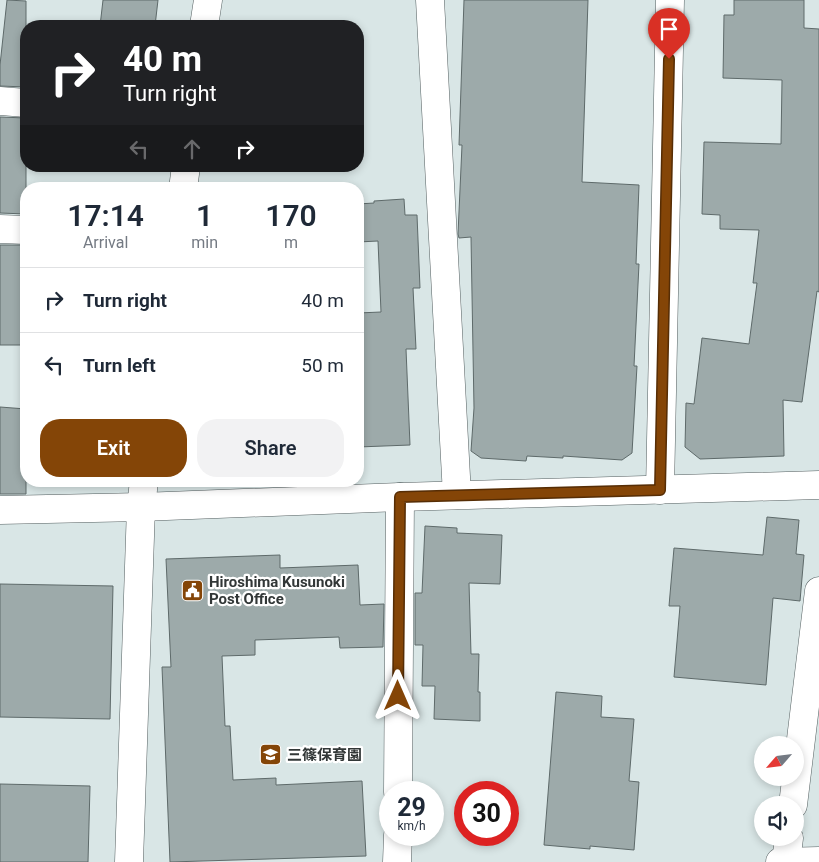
<!DOCTYPE html>
<meta charset="utf-8">
<style>
body{margin:0;font-family:Roboto,"Noto Sans JP",sans-serif;background:#f2f2f3;color:#1f2937;height:100vh;display:flex;flex-direction:column;font-size:19px;white-space:nowrap}
*{box-sizing:border-box;margin:0}
p{font-size:16px;color:#747a83}
.icon{flex:none;width:28px;height:28px;fill:none;stroke:currentColor;stroke-width:2;stroke-linecap:round;stroke-linejoin:round}
.map{position:relative;flex:1;overflow:hidden}
.details{position:absolute;left:20px;top:182px;width:344px;height:305px;display:flex;flex-direction:column;background:#fff;border-radius:20px;box-shadow:0 2px 8px #0003}
.details>*{flex:none}
.hud{position:absolute;left:20px;top:20px;width:344px;height:152px;border-radius:20px;box-shadow:0 2px 8px #0003;background:#202124;color:#fff;overflow:hidden}
.needle{width:32px;rotate:242deg}
.controls{position:absolute;left:754px;top:736px;display:grid;gap:10px}
.controls a{display:grid;place-items:center;width:50px;height:50px;border-radius:50%;background:#fff;box-shadow:0 2px 8px #0003;font-size:25px}
.speed{position:absolute;left:379px;top:781px;display:flex;gap:10px;font-size:25px;font-weight:700;text-align:center}
.speed>*{display:grid;place-content:center;width:65px;height:65px;border-radius:50%;background:#fff;box-shadow:0 2px 8px #0003;line-height:1}
.speed small{font-size:12px;font-weight:400}
.speed .limit{border:8px solid #d22;background:#fff;color:#111}
.pin{position:absolute;display:grid;place-items:center;width:42px;height:42px;color:#fff;margin:-51px -21px;border-radius:50% 50% 50% 0;rotate:-45deg;box-shadow:0 0 5px #0007}
.pin .icon{rotate:45deg}
.me{position:absolute;width:55px;margin:-28px;rotate:0deg;stroke-linejoin:round;filter:drop-shadow(0 0 4px #0008)}
.turn{display:flex;align-items:center;gap:18px;height:105px;padding:0 20px;font-size:22px}
.turn .icon{width:65px;height:65px;stroke-width:2.5}
.turn b{display:block;font-size:35px;line-height:42px}
.lanes{display:flex;align-items:center;height:48px;padding:0 20px;background:#0003;justify-content:center;gap:25px;direction:ltr}
.lanes .off{opacity:.35}
.eta{display:flex;justify-content:space-evenly;align-items:center;height:85px;text-align:center}
.eta b{font-size:30px;font-weight:600;line-height:35px}
.primary-button{display:flex;gap:10px;margin-top:auto;padding:10px 20px}
.primary-button a{flex:1;height:58px;border-radius:20px;background:#844507;color:#fff;font-size:20px;font-weight:600;line-height:58px;text-align:center}
.primary-button a+a{background:#f2f2f3;color:#1f2937}
ul{padding:0;list-style:none}
li{display:flex;align-items:center;gap:15px;height:65px;padding:0 20px;border-top:1px solid #e0e1e3}
li div{flex:1}
li b{display:block;font-size:19px}
li em{font-style:normal}
.map>svg:first-child{display:block}
</style>
<div class="map">
<svg width="819" height="862" viewBox="0 0 819 862">
<rect width="100%" height="100%" fill="#d9e6e6"/>
<g fill="#9daaaa" stroke="#5e6a6a">
<polygon points="7,0 26,1 26,87 0,86 0,65"/>
<polygon points="103,0 158,0 155,26 100,26"/>
<polygon points="464,0 588,0 582,182 639,185 636,264 639,264 634,366 637,366 632,453 622,460 563,456 563,458 527,456 526,461 481,458 471,451 474,408 471,237 459,238 458,234 462,145 459,145"/>
<polygon points="734,0 804,0 804,28 819,29 819,292 817,291 802,402 783,400 784,456 700,459 685,447 686,403 694,404 702,338 749,344 757,283 753,283 759,230 720,229 720,215 702,214 704,142 781,144 782,80 723,78 724,15 734,15"/>
<polygon points="0,117 26,118 26,214 0,213"/>
<polygon points="404,199 405,215 417,215 420,288 413,288 416,349 406,349 410,445 358,447 358,313 381,312 378,241 358,242 358,204 374,203 374,201"/>
<rect x="0" y="245" width="26" height="100"/>
<polygon points="0,407 26,409 26,494 0,494"/>
<polygon points="767,517 799,520 796,554 804,555 800,601 773,598 766,685 674,677 680,606 669,606 674,548 763,555"/>
<polygon points="425,526 457,528 457,533 502,535 500,584 469,583 471,654 479,654 478,692 480,692 480,721 434,719 435,686 422,686 423,645 415,645 415,593 422,593"/>
<polygon points="280,555 280,568 358,565 360,605 384,604 383,647 340,648 339,637 255,640 255,655 222,656 225,726 230,726 233,780 276,778 276,785 362,781 366,856 170,862 162,667 171,667 166,559"/>
<polygon points="0,584 113,586 110,719 0,717"/>
<polygon points="556,692 602,696 601,717 634,719 629,781 639,782 634,850 590,846 590,849 544,845"/>
<polygon points="0,784 90,786 88,862 0,862"/>
</g>
<g fill="none" stroke-linecap="round" stroke-linejoin="round">
<defs>
<g id="minor">
<polyline points="430,0 457,495"/>
<polyline points="204,26 208,0"/>
<polyline points="0,101 26,103"/>
<polyline points="183,189 186,166"/>
<polyline points="0,229 26,230"/>
<polyline points="660,490 670,0"/>
<polyline points="0,510 141,507 400,497 819,485"/>
<polyline points="398,792 400,497"/>
<polyline points="793,805 819,591"/>
<polyline points="129,862 141,507 144,481"/>
<polyline points="397,862 398,835"/>
<polyline points="780,862 819,861"/>
<polyline points="786,862 789,838"/>
</g>
</defs>
<use href="#minor" stroke="#545f60" stroke-width="29"/>
<use href="#minor" stroke="#fff" stroke-width="28"/>
</g>
<g fill="none" stroke-linecap="round" stroke-linejoin="round">
<defs>
<polyline id="route" points="398,696 400,497 660,490 669,59"/>
</defs>
<use href="#route" stroke="#562d05" stroke-width="12"/>
<use href="#route" stroke="#844507" stroke-width="9"/>
</g>
<defs>
<symbol id="civic-square" viewBox="-11 -11 22 22"><rect x="-9" y="-9" width="18" height="18" rx="4" fill="#844507" stroke="#fff"/><path d="M-.6-6.5H3V-4.5H.6V-3L4-1V1h2V6H-6V1h2V-1L-.6-3ZM-1.2 2.5V6h2.4V2.5Z" fill="#fff"/></symbol>
<symbol id="school-square" viewBox="-11 -11 22 22"><rect x="-9" y="-9" width="18" height="18" rx="4" fill="#844507" stroke="#fff"/><path d="M0-5L7-2L0 1L-7-2ZM-4 1L0 2.5L4 1V4Q0 6-4 4Z" fill="#fff"/></symbol>
</defs>
<g fill-rule="evenodd">
<use href="#civic-square" x="180" y="578" width="25" height="25"/>
<use href="#school-square" x="258" y="742" width="25" height="25"/>
</g>
<g text-anchor="middle" stroke-width="4.5" stroke-linejoin="round" paint-order="stroke">
<g font-size="15" font-weight="bold" fill="#323737" stroke="#fff" text-anchor="start">
<text x="209" y="587">Hiroshima Kusunoki<tspan x="209" dy="17">Post Office</tspan></text>
<text x="287" y="760">三篠保育園</text>
</g>
</g>
</svg>
<div class="controls">
<a><svg class="needle" viewBox="-14 -14 28 28"><path d="M0-13l5 13h-10z" fill="#e53935"/><path d="M0 13l5-13h-10z" fill="#747a83"/></svg></a>
<a><svg class="icon" aria-label="sound" viewBox="0 0 24 24"><path d="M4 9h4l5-4v14l-5-4H4zM17 9q2 3 0 6"/></svg></a>
</div>
<div class="speed"><div>29<small>km/h</small></div><div class="limit">30</div></div>
<div class="pin" style="left:669px;top:59px;background:#d93025"><svg class="icon" aria-label="arrive" viewBox="0 0 24 24"><path d="M6 21V4h12l-3 4 3 4H6"/></svg></div>
<svg class="me" style="left:398px;top:696px" viewBox="-20 -20 40 40"><path d="M0-17L14 15 0 8-14 15z" fill="#844507" stroke="#fff" stroke-width="4"/></svg>
<div class="hud">
<div class="turn"><svg class="icon" aria-label="right" viewBox="0 0 24 24"><path d="M7 20v-9h11M14 6l5 5-5 5"/></svg><div><b>40 m</b>Turn right</div></div>
<div class="lanes"><svg class="icon off" aria-label="left" viewBox="0 0 24 24"><path d="M17 20v-9H6M10 6l-5 5 5 5"/></svg><svg class="icon off" aria-label="ahead" viewBox="0 0 24 24"><path d="M12 20V5M6 11l6-6 6 6"/></svg><svg class="icon" aria-label="right" viewBox="0 0 24 24"><path d="M7 20v-9h11M14 6l5 5-5 5"/></svg></div>
</div>
<section class="details">
<div class="eta">
<div><b>17:14</b><p>Arrival</p></div>
<div><b>1</b><p>min</p></div>
<div><b>170</b><p>m</p></div>
</div>
<ul>
<li><svg class="icon" aria-label="right" viewBox="0 0 24 24"><path d="M7 20v-9h11M14 6l5 5-5 5"/></svg><div><b>Turn right</b></div><em>40 m</em></li>
<li><svg class="icon" aria-label="left" viewBox="0 0 24 24"><path d="M17 20v-9H6M10 6l-5 5 5 5"/></svg><div><b>Turn left</b></div><em>50 m</em></li>
</ul>
<div class="primary-button"><a>Exit</a><a>Share</a></div>
</section>
</div>
